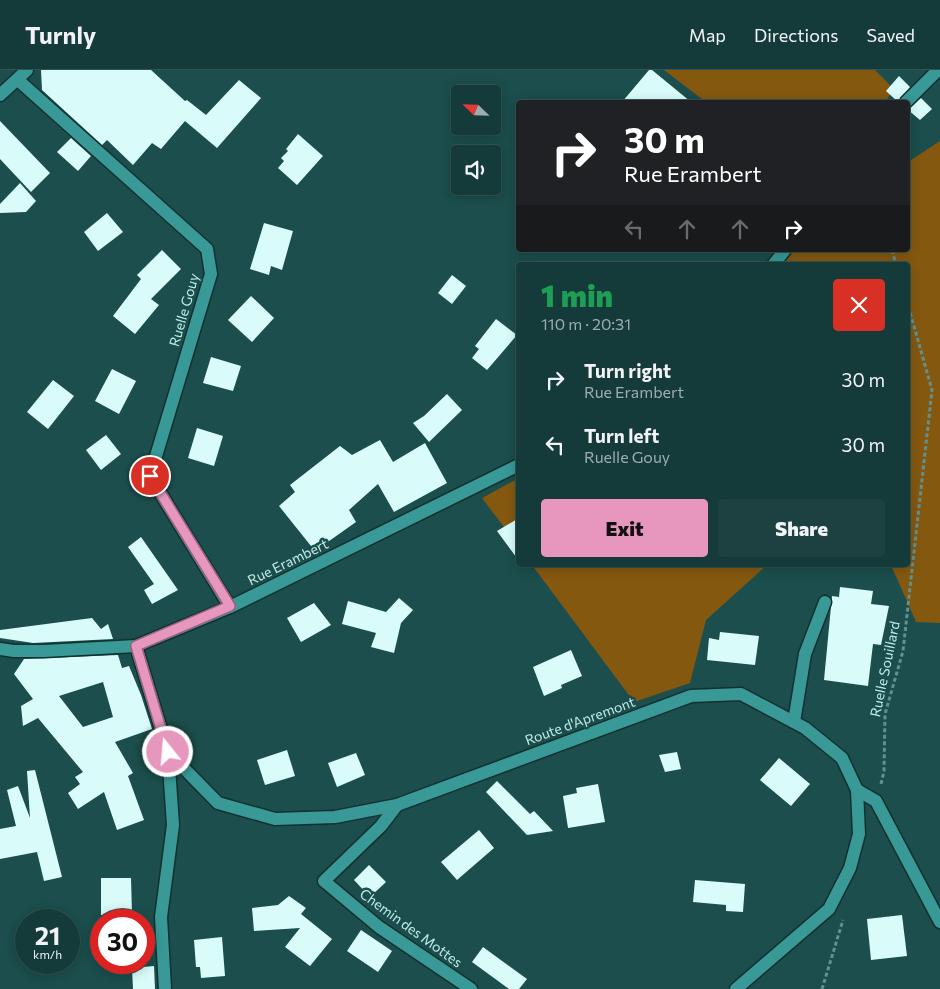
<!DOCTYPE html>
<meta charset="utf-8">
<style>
body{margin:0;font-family:Commissioner,sans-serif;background:#1d4141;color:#f1f3f6;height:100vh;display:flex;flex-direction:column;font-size:19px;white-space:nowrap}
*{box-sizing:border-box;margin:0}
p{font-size:16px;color:#9dadae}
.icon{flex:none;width:28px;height:28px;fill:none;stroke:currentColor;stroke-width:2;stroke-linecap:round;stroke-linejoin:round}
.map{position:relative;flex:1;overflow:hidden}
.panel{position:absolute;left:516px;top:192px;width:394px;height:305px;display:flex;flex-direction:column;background:#143a39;border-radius:5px;box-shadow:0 2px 12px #0003,0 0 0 1px #335453}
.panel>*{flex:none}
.top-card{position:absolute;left:516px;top:30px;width:394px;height:152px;border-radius:5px;box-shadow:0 2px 12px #0003,0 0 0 1px #335453;background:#202124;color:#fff;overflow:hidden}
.needle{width:32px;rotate:293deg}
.fabs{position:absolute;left:451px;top:15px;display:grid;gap:10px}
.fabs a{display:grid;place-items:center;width:50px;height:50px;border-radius:5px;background:#143a39;box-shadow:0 2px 12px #0003,0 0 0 1px #335453;font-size:25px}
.speed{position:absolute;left:15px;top:839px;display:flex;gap:10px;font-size:25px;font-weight:700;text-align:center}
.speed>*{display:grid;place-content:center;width:65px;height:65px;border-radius:50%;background:#143a39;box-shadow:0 2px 12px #0003,0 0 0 1px #335453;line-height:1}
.speed small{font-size:12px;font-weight:400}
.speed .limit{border:8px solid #d22;background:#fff;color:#111}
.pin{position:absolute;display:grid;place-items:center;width:42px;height:42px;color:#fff;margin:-21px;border:2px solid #fff;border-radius:50%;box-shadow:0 1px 5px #0007}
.me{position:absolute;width:55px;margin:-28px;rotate:343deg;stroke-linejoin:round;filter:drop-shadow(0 0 4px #0008)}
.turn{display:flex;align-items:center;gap:18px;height:105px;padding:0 25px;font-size:22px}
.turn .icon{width:65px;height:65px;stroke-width:2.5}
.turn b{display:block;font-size:35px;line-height:42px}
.lanes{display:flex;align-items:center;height:48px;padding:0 25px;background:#0003;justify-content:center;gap:25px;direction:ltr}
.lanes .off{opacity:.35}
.round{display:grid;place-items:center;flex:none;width:52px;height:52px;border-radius:5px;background:#1d4141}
.head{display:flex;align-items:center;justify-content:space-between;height:85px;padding:0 25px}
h1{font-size:30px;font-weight:800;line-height:38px;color:#1e9e55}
.cta{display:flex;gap:10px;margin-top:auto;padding:10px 25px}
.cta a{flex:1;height:58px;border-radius:5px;background:#e797bd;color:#111;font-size:20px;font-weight:800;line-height:58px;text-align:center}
.cta a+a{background:#1d4141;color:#f1f3f6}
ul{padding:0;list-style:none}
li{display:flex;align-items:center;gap:15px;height:65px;padding:0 25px}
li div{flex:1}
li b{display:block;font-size:19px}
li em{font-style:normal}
header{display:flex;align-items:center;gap:30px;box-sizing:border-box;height:70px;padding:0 25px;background:#143a39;border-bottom:1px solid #335453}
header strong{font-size:24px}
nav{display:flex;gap:28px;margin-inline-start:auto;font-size:18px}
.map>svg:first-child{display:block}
</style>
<header>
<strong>Turnly</strong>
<nav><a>Map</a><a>Directions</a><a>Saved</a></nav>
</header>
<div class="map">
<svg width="940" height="919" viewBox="0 0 940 919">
<rect width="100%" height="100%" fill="#1b4e4c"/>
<g fill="#84580f">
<polygon points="664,0 875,0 894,19 885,32 706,32"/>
<polygon points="940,71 940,553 916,552 891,495 908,495 908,195 779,195 793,180 908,180 908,92"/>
<polygon points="519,408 519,477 482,428"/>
<polygon points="532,495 767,495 706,550 690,613 634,632"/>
</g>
<g fill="#d9fcfa" fill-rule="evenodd">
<polygon points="41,0 151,0 185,31 187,30 206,45 239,10 261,28 217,78 185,51 161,79 152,73 133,95 107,70 102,75 42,20"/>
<polygon points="649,0 652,0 691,32 622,32"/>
<polygon points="899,6 910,17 898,32 886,21"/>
<polygon points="921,28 932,39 920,50 908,40"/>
<polygon points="0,51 50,103 31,122 0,89"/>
<polygon points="298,64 323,86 297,115 278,98 284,91 281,88 288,81 286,79"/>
<polygon points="71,68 91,86 78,101 57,82"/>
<polygon points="20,113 36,131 26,142 0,143 0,134"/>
<polygon points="107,143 123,162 98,181 84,162"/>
<polygon points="264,153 293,161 282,200 271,196 269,205 250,199"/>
<polygon points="162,180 181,199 151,229 159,235 135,264 113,246 141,209 137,205"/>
<polygon points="452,205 466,216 452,234 438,223"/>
<polygon points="251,226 274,248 252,272 228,250"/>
<polygon points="496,249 517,265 487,300 472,288 479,279 475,276"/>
<polygon points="211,287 241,296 233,321 203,313"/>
<polygon points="112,299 136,311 119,344 95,331"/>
<polygon points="53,310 74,326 48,359 27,342"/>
<polygon points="447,324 462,340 429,372 413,353 424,346"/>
<polygon points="197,358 223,366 214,396 188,388"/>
<polygon points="106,365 121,384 101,400 86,380"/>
<polygon points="380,370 393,392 425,373 447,413 394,442 378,414 349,440 356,452 315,481 279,436 295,422 290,415 340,376 352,385"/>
<polygon points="519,448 519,491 497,461"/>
<polygon points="141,467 178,520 152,534 144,520 154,514 128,477"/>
<polygon points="840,517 873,521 871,534 889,536 881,575 873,574 868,616 824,610 832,526 839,527"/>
<polygon points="399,528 413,540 401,553 394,583 371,577 376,563 342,554 348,531 386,542"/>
<polygon points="314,533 331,555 301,572 287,548"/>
<polygon points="92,548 101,559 108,554 113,569 33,573 0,568 0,560"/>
<polygon points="720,562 759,566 755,595 707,590 709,568 719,570"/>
<polygon points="571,580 582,606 561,615 562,618 544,626 533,597"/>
<path d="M 118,585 L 122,598 L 129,596 L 141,625 L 152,659 L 115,672 L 133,703 L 128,706 L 144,750 L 117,760 L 104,722 L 78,739 L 68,723 L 80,714 L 75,707 L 83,702 L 38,648 L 23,656 L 21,636 L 33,629 L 14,604 L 24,589 ZM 103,612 L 113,647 L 83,657 L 59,626 Z"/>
<polygon points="287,680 295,706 265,715 257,690"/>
<polygon points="677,682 681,699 665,702 659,685"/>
<polygon points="356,683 365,705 337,717 328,693"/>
<polygon points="779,688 810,714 791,736 760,710"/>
<polygon points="35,700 62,807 44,811 37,782 0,789 0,759 16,756 7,720 18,716 30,748 27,701"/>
<polygon points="497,711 530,744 534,741 553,761 527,765 486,722"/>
<polygon points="598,714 605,752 568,758 563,726 577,723 576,718"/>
<polygon points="479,760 494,778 457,810 441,792"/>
<polygon points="369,795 386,812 370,827 354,810"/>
<polygon points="101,808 131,808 132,844 101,845"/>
<polygon points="695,810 745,814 743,842 726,841 726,835 693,832"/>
<polygon points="289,826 306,838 301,844 332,869 310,896 285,877 300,858 254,861 252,838 278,835"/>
<polygon points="902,845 907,886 871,890 867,849"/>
<polygon points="361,860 392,881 378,902 347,881"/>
<polygon points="222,867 225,906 201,908 200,897 196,897 194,870"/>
<polygon points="483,877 527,909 519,919 509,919 472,892"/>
<polygon points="154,896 155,919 133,919 132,898"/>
</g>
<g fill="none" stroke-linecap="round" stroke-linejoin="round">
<defs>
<g id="minor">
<polyline points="18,10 207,179 211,204 150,406 230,537"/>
<polyline points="0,25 27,0"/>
<polyline points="906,32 938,0"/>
<polyline points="773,195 785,180"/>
<polyline points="136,576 168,682 218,733 275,749 335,747 397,735 691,626 741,624 805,658 842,688 857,720 859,764 850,798 829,839 736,919"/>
<polyline points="0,579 14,581 44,581 136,576 230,537 519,395"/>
<polyline points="794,652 805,584 825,532"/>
<polyline points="857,720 876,731 940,852"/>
<polyline points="397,735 381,756 324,811 379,857 471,919"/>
<polyline points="165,919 161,847 173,755 168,682"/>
</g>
</defs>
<use href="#minor" stroke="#133130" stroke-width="15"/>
<g stroke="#62918f" stroke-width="3" stroke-dasharray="4 2.5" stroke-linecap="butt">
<polyline points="892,180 896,195"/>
<polyline points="881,714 884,701 885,644 903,581 932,320 908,235"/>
<polyline points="822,919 843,850"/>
</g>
<use href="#minor" stroke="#389997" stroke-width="12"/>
</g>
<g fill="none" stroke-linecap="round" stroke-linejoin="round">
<defs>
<polyline id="route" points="150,406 230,536 136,576 168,682"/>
</defs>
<use href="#route" stroke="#96627b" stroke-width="12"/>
<use href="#route" stroke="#e797bd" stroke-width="9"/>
</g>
<g text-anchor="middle" stroke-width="5" stroke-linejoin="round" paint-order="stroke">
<g font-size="14" fill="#bfebe9" stroke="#1b4e4c">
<text transform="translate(184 240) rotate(-74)" y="5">Ruelle Gouy</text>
<text transform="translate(288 492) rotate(-26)" y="5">Rue Erambert</text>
<text transform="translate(885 599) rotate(-78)" y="5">Ruelle Souillard</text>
<text transform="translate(580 651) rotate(-20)" y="5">Route d'Apremont</text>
<text transform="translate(411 858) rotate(36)" y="5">Chemin des Mottes</text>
</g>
</g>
</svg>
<div class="fabs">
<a><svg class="needle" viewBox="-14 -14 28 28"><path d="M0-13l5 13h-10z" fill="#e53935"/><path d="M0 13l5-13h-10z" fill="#9dadae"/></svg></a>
<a><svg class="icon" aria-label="sound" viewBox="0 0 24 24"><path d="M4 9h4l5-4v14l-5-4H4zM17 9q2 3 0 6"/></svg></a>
</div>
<div class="speed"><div>21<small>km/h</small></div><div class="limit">30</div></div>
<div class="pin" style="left:150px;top:406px;background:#d93025"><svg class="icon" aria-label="arrive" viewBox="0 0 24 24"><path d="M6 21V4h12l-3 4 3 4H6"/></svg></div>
<svg class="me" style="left:168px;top:682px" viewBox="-20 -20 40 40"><circle r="17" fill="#e797bd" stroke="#fff" stroke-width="3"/><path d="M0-11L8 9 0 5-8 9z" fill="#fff"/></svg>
<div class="top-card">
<div class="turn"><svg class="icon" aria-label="right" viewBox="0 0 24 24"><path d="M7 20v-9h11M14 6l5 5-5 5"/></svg><div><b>30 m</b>Rue Erambert</div></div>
<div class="lanes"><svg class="icon off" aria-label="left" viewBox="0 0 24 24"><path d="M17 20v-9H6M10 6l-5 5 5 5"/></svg><svg class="icon off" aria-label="ahead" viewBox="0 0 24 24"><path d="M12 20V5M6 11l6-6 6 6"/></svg><svg class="icon off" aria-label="ahead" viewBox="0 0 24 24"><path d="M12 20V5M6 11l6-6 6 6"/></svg><svg class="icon" aria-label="right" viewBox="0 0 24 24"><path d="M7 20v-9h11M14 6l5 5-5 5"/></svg></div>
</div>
<section class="panel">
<div class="head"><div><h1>1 min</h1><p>110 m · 20:31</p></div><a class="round" style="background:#d93025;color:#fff"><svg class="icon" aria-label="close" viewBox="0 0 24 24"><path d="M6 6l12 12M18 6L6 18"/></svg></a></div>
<ul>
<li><svg class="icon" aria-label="right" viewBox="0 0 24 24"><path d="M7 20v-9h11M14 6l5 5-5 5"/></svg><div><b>Turn right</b><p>Rue Erambert</p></div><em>30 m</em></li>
<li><svg class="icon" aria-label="left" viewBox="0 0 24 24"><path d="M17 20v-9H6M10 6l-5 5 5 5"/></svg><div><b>Turn left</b><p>Ruelle Gouy</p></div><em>30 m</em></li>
</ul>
<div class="cta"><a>Exit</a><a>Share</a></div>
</section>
</div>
